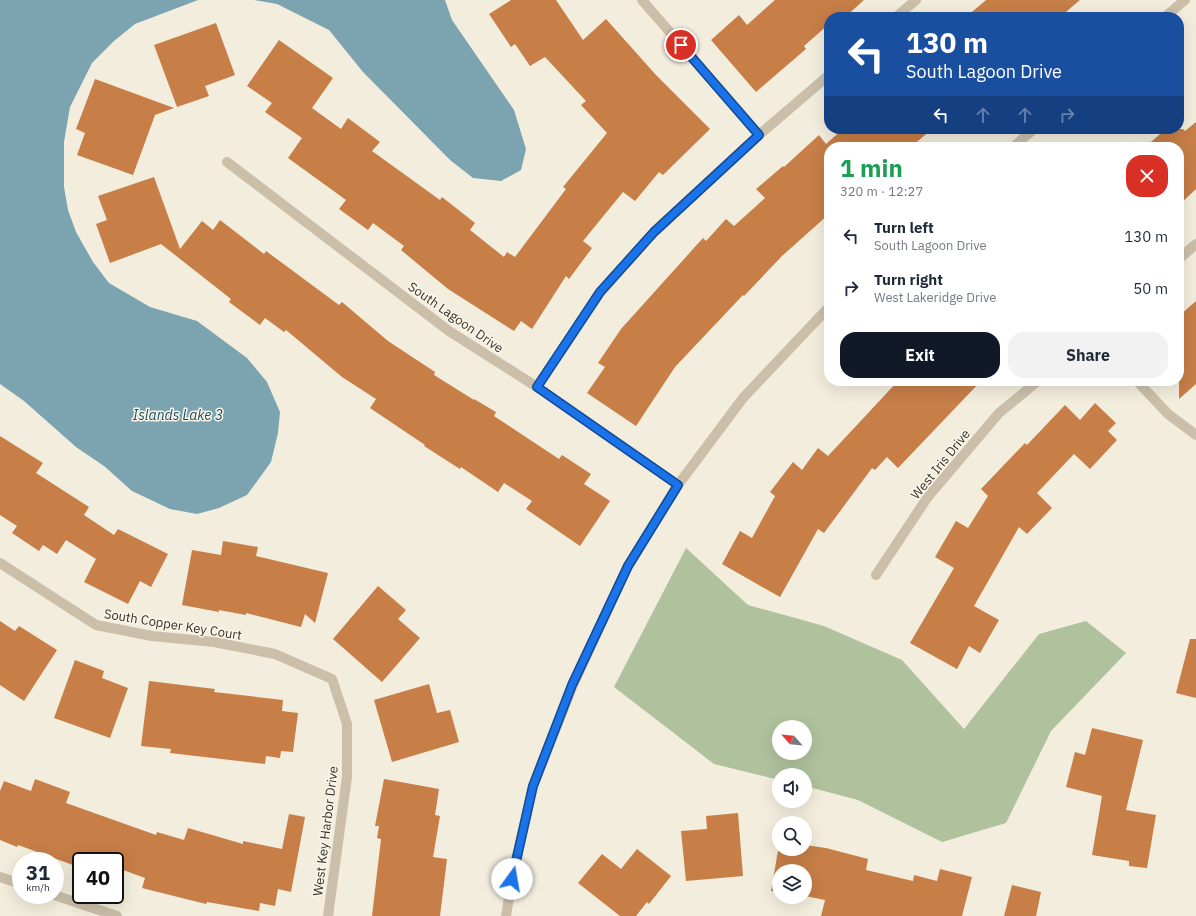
<!DOCTYPE html>
<meta charset="utf-8">
<style>
body{margin:0;font-family:"IBM Plex Sans",sans-serif;background:#f2f2f3;color:#1f2937;height:100vh;display:flex;flex-direction:column;font-size:15px;white-space:nowrap}
*{box-sizing:border-box;margin:0}
p{font-size:13px;color:#747a83}
.icon{flex:none;width:22px;height:22px;fill:none;stroke:currentColor;stroke-width:2;stroke-linecap:round;stroke-linejoin:round}
.map{position:relative;flex:1;overflow:hidden}
.details{position:absolute;left:824px;top:142px;width:360px;height:244px;display:flex;flex-direction:column;background:#fff;border-radius:16px;box-shadow:0 4px 16px #0002}
.details>*{flex:none}
.guide{position:absolute;left:824px;top:12px;width:360px;height:122px;border-radius:16px;box-shadow:0 4px 16px #0002;background:#1a4fa0;color:#fff;overflow:hidden}
.needle{width:26px;rotate:297deg}
.controls{position:absolute;left:772px;top:720px;display:grid;gap:8px}
.controls a{display:grid;place-items:center;width:40px;height:40px;border-radius:50%;background:#fff;box-shadow:0 4px 16px #0002;font-size:20px}
.speed{position:absolute;left:12px;top:852px;display:flex;gap:8px;font-size:20px;font-weight:700;text-align:center}
.speed>*{display:grid;place-content:center;width:52px;height:52px;border-radius:50%;background:#fff;box-shadow:0 4px 16px #0002;line-height:1}
.speed small{font-size:10px;font-weight:400}
.speed .limit{border:2px solid #111;border-radius:6px;background:#fff;color:#111}
.pin{position:absolute;display:grid;place-items:center;width:34px;height:34px;color:#fff;margin:-17px;border:2px solid #fff;border-radius:50%;box-shadow:0 1px 4px #0007}
.me{position:absolute;width:44px;margin:-22px;rotate:13deg;stroke-linejoin:round;filter:drop-shadow(0 0 3px #0008)}
.turn{display:flex;align-items:center;gap:14px;height:84px;padding:0 16px;font-size:18px}
.turn .icon{width:52px;height:52px;stroke-width:2.5}
.turn b{display:block;font-size:28px;line-height:34px}
.lanes{display:flex;align-items:center;height:38px;padding:0 16px;background:#0003;justify-content:center;gap:20px;direction:ltr}
.lanes .off{opacity:.35}
.round{display:grid;place-items:center;flex:none;width:42px;height:42px;border-radius:16px;background:#f2f2f3}
.headline{display:flex;align-items:center;justify-content:space-between;height:68px;padding:0 16px}
h1{font-size:24px;font-weight:800;line-height:30px;color:#1e9e55}
.action{display:flex;gap:8px;margin-top:auto;padding:8px 16px}
.action a{flex:1;height:46px;border-radius:16px;background:#111827;color:#fff;font-size:16px;font-weight:800;line-height:46px;text-align:center}
.action a+a{background:#f2f2f3;color:#1f2937}
ul{padding:0;list-style:none}
li{display:flex;align-items:center;gap:12px;height:52px;padding:0 16px}
li div{flex:1}
li b{display:block;font-size:15px}
li em{font-style:normal}
.map>svg:first-child{display:block}
</style>
<div class="map">
<svg width="1196" height="916" viewBox="0 0 1196 916">
<rect width="100%" height="100%" fill="#f3eddd"/>
<path fill="#afc29d" fill-rule="evenodd" d="M 686,548 L 748,605 L 824,626 L 902,660 L 964,729 L 1039,634 L 1086,621 L 1126,653 L 1051,731 L 1006,823 L 942,842 L 858,800 L 805,786 L 805,775 L 779,775 L 779,780 L 714,764 L 614,687 ZM 779,727 L 805,727 L 805,753 L 779,753 Z"/>
<g fill="#7ca4b0">
<polygon points="0,0 198,0 135,24 114,41 92,63 70,107 64,142 64,187 68,210 76,232 93,262 109,283 150,307 197,321 247,358 267,382 280,412 278,433 271,462 247,495 219,508 197,514 170,509 132,491 104,466 76,447 24,401 0,384"/>
<polygon points="254,0 445,0 452,20 514,110 526,149 521,170 501,181 473,178 450,160 363,72 329,30 277,4"/>
</g>
<g fill="#c77e47">
<polygon points="511,0 556,0 583,40 606,19 656,75 710,129 663,175 659,172 635,201 623,192 583,241 592,248 569,279 566,276 532,329 521,321 514,331 448,289 401,250 404,246 373,223 368,230 339,209 346,200 288,158 302,138 265,112 272,103 247,86 279,40 333,78 312,108 341,129 348,118 380,142 372,151 440,200 442,197 475,223 470,230 504,257 507,252 515,257 566,189 563,187 607,133 581,105 586,101 545,57 530,66 515,44 511,47 489,14"/>
<polygon points="775,0 864,0 845,17 829,17 829,24 804,46 806,49 756,92 711,40 739,15 747,25"/>
<polygon points="986,0 1080,0 1060,17 966,17"/>
<polygon points="216,23 235,75 205,86 209,96 177,107 154,45"/>
<polygon points="95,79 174,108 155,115 133,175 77,155 85,133 76,129"/>
<polygon points="1196,122 1196,189 1179,205 1179,147 1145,147 1166,129 1183,129 1185,131"/>
<polygon points="843,129 932,129 911,147 829,147 829,214 782,256 744,296 743,295 675,367 636,426 587,393 605,367 598,363 621,329 703,238 706,241 726,219 734,226 765,198 756,189 783,166 784,167 819,135 826,144"/>
<polygon points="154,177 180,249 202,221 213,230 220,220 264,254 266,251 339,305 342,302 388,341 435,372 434,375 474,400 474,399 496,412 494,416 559,459 562,455 591,474 584,484 610,501 580,546 526,509 532,501 504,483 498,492 461,467 460,469 424,446 425,445 370,408 376,399 342,377 286,330 284,332 265,318 260,325 229,302 231,299 161,244 110,263 96,224 107,220 98,196"/>
<polygon points="1196,301 1196,384 1179,399 1179,316"/>
<polygon points="898,381 981,381 898,468 887,457 875,470 872,468 824,533 818,529 780,597 722,564 740,531 752,538 775,496 770,492 793,462 802,470 818,448 828,456"/>
<polygon points="1095,403 1116,423 1108,431 1117,440 1090,469 1074,454 1037,493 1052,508 1027,534 1019,527 974,606 999,620 980,653 969,646 957,669 910,643 954,568 935,557 956,521 968,528 988,496 981,489 1025,443 1027,445 1065,405 1080,420"/>
<polygon points="0,436 43,463 36,473 89,507 84,515 114,535 118,529 168,554 151,587 140,581 128,604 84,582 96,559 66,540 57,554 43,545 39,551 12,533 17,526 0,515"/>
<polygon points="223,541 258,547 256,556 328,573 315,623 305,614 301,627 246,613 246,615 219,610 219,612 182,605 192,550 221,555"/>
<polygon points="378,586 406,610 398,619 420,638 382,682 333,639"/>
<polygon points="0,621 15,631 19,626 57,650 24,701 0,685"/>
<polygon points="1190,639 1196,639 1196,698 1176,693"/>
<polygon points="75,660 104,671 102,678 128,688 110,738 54,718"/>
<polygon points="149,681 215,689 214,692 283,700 282,711 298,713 293,752 281,751 280,758 266,756 265,764 170,753 171,749 141,746"/>
<polygon points="429,684 437,713 450,710 459,742 392,762 374,700"/>
<polygon points="1092,728 1143,740 1126,810 1156,815 1147,868 1129,866 1129,861 1092,855 1102,796 1066,787 1075,752 1085,755"/>
<polygon points="35,779 70,792 66,803 156,835 157,832 184,840 188,828 243,844 243,841 282,849 289,814 305,817 291,892 278,889 275,906 260,903 259,911 207,902 206,904 142,888 145,878 115,867 115,861 81,861 81,868 18,845 17,847 0,840 0,791 4,781 31,791"/>
<polygon points="384,779 439,789 435,815 440,816 433,857 447,859 440,916 372,916 381,839 377,838 379,826 375,826"/>
<polygon points="738,813 743,876 686,881 681,831 707,829 706,816"/>
<polygon points="779,845 779,849 805,849 805,845 826,848 868,859 866,870 913,881 914,875 937,881 940,869 972,877 962,916 821,916 825,900 805,896 805,871 779,871 779,892 771,891"/>
<polygon points="637,849 671,876 649,904 647,902 636,916 620,916 578,883 602,854 621,869"/>
<polygon points="1012,885 1041,892 1036,916 1004,916"/>
</g>
<g fill="none" stroke-linecap="round" stroke-linejoin="round">
<g stroke="#cbbfa9" stroke-width="10">
<polyline points="642,0 759,135"/>
<polyline points="896,17 916,0"/>
<polyline points="1165,17 1185,0"/>
<polyline points="1013,147 1034,129"/>
<polyline points="227,162 449,331 537,387 678,485"/>
<polyline points="1179,259 1196,244"/>
<polyline points="1137,381 1168,414 1196,435"/>
<polyline points="537,387 600,293 654,232 759,135 829,75"/>
<polyline points="0,563 96,625 152,636 214,642 275,654 332,679 347,724 347,777 328,916"/>
<polyline points="876,575 927,498 999,413 1038,381"/>
<polyline points="0,877 21,884"/>
<polyline points="54,895 117,916"/>
<polyline points="506,916 512,879 533,786 573,685 628,566 678,485 743,398 829,307"/>
</g>
</g>
<g fill="none" stroke-linecap="round" stroke-linejoin="round">
<defs>
<polyline id="route" points="512,879 533,786 572,685 628,566 678,485 537,387 600,292 654,232 759,135 681,45"/>
</defs>
<use href="#route" stroke="#114b97" stroke-width="10"/>
<use href="#route" stroke="#1a73e8" stroke-width="7"/>
</g>
<g text-anchor="middle" stroke-width="3" stroke-linejoin="round" paint-order="stroke">
<g font-size="13" fill="#383129" stroke="#faf6ea">
<text transform="translate(456 317) rotate(35)" y="5">South Lagoon Drive</text>
<text transform="translate(940 464) rotate(-51)" y="5">West Iris Drive</text>
<text transform="translate(173 624) rotate(9)" y="5">South Copper Key Court</text>
<text transform="translate(325 831) rotate(-83)" y="5">West Key Harbor Drive</text>
</g>
<g font-size="14" font-style="italic" fill="#1e4b5a" stroke="#faf6ea">
<text x="178" y="420">Islands Lake 3</text>
</g>
</g>
</svg>
<div class="controls">
<a><svg class="needle" viewBox="-14 -14 28 28"><path d="M0-13l5 13h-10z" fill="#e53935"/><path d="M0 13l5-13h-10z" fill="#747a83"/></svg></a>
<a><svg class="icon" aria-label="sound" viewBox="0 0 24 24"><path d="M4 9h4l5-4v14l-5-4H4zM17 9q2 3 0 6"/></svg></a>
<a><svg class="icon" aria-label="search" viewBox="0 0 24 24"><circle cx="10" cy="10" r="6"/><path d="M15 15l6 6"/></svg></a>
<a><svg class="icon" aria-label="layers" viewBox="0 0 24 24"><path d="M12 4l9 5-9 5-9-5zM3 14l9 5 9-5"/></svg></a>
</div>
<div class="speed"><div>31<small>km/h</small></div><div class="limit">40</div></div>
<div class="pin" style="left:681px;top:45px;background:#d93025"><svg class="icon" aria-label="arrive" viewBox="0 0 24 24"><path d="M6 21V4h12l-3 4 3 4H6"/></svg></div>
<svg class="me" style="left:512px;top:879px" viewBox="-20 -20 40 40"><circle r="19" fill="#fff"/><path d="M0-13L10 11 0 6-10 11z" fill="#1a73e8"/></svg>
<div class="guide">
<div class="turn"><svg class="icon" aria-label="left" viewBox="0 0 24 24"><path d="M17 20v-9H6M10 6l-5 5 5 5"/></svg><div><b>130 m</b>South Lagoon Drive</div></div>
<div class="lanes"><svg class="icon" aria-label="left" viewBox="0 0 24 24"><path d="M17 20v-9H6M10 6l-5 5 5 5"/></svg><svg class="icon off" aria-label="ahead" viewBox="0 0 24 24"><path d="M12 20V5M6 11l6-6 6 6"/></svg><svg class="icon off" aria-label="ahead" viewBox="0 0 24 24"><path d="M12 20V5M6 11l6-6 6 6"/></svg><svg class="icon off" aria-label="right" viewBox="0 0 24 24"><path d="M7 20v-9h11M14 6l5 5-5 5"/></svg></div>
</div>
<section class="details">
<div class="headline"><div><h1>1 min</h1><p>320 m · 12:27</p></div><a class="round" style="background:#d93025;color:#fff"><svg class="icon" aria-label="close" viewBox="0 0 24 24"><path d="M6 6l12 12M18 6L6 18"/></svg></a></div>
<ul>
<li><svg class="icon" aria-label="left" viewBox="0 0 24 24"><path d="M17 20v-9H6M10 6l-5 5 5 5"/></svg><div><b>Turn left</b><p>South Lagoon Drive</p></div><em>130 m</em></li>
<li><svg class="icon" aria-label="right" viewBox="0 0 24 24"><path d="M7 20v-9h11M14 6l5 5-5 5"/></svg><div><b>Turn right</b><p>West Lakeridge Drive</p></div><em>50 m</em></li>
</ul>
<div class="action"><a>Exit</a><a>Share</a></div>
</section>
</div>
